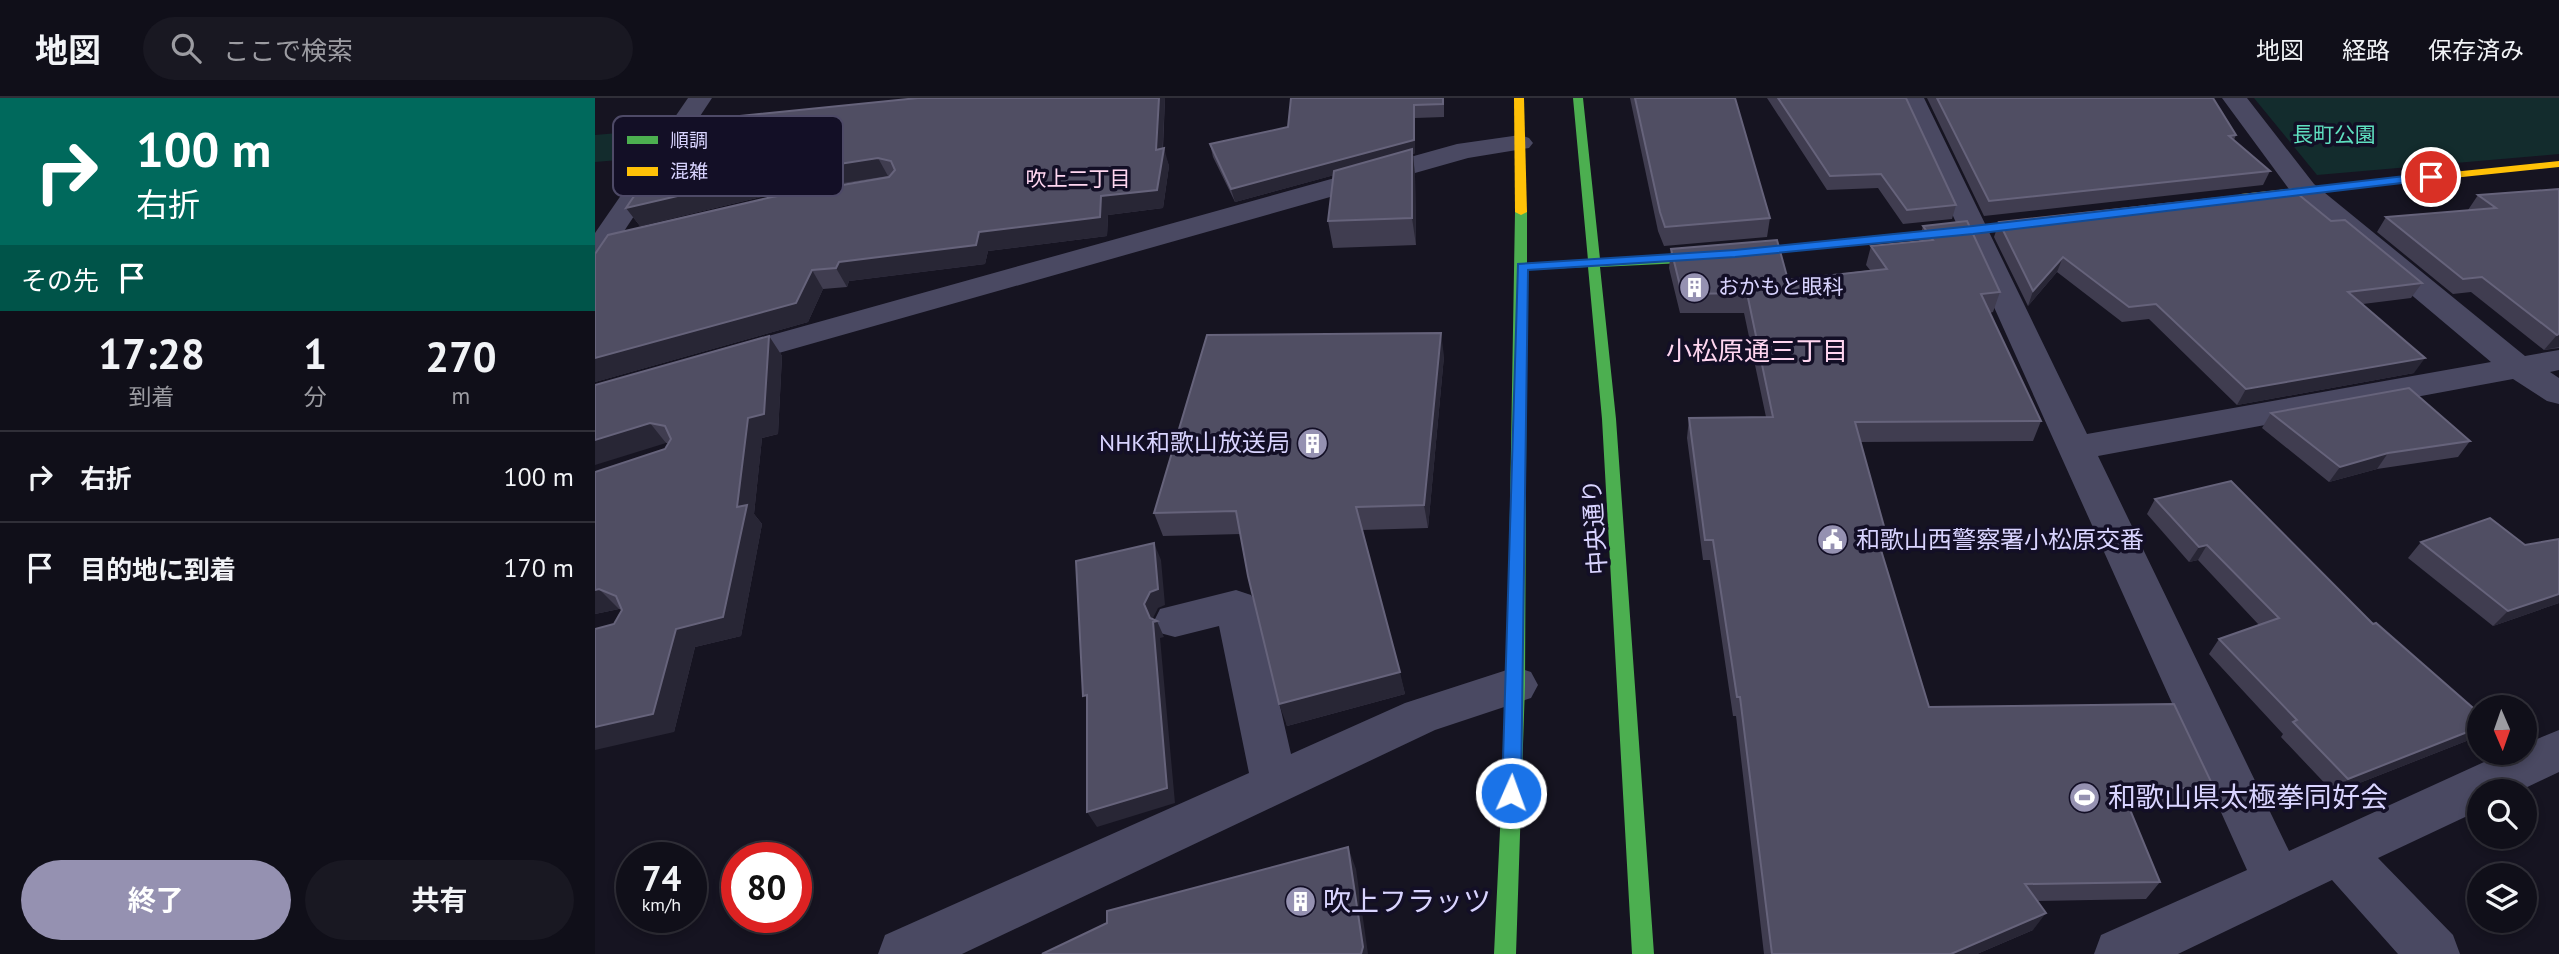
<!DOCTYPE html>
<html lang="ja">
<meta charset="utf-8">
<style>
body{margin:0;font-family:"PT Sans","Noto Sans JP",sans-serif;background:#191822;color:#f1f3f6;height:100vh;display:flex;flex-direction:column;font-size:26px;white-space:nowrap}
*{box-sizing:border-box;margin:0}
p{font-size:23px;color:#9c9ca2}
.icon{flex:none;width:38px;height:38px;fill:none;stroke:currentColor;stroke-width:2;stroke-linecap:round;stroke-linejoin:round}
.map{position:relative;flex:1;overflow:hidden}
.drawer{display:flex;flex-direction:column;background:#100f19;width:595px}
.drawer>*{flex:none}
.hud{background:#00695c;color:#fff;overflow:hidden}
.needle{width:46px;rotate:178deg}
.controls{position:absolute;left:1872px;top:597px;display:grid;gap:14px}
.controls a{display:grid;place-items:center;width:70px;height:70px;border-radius:50%;background:#100f19;box-shadow:0 4px 10px #0003,0 0 0 2px #302f38;font-size:35px}
.speed{position:absolute;left:21px;top:744px;display:flex;gap:14px;font-size:35px;font-weight:700;text-align:center}
.speed>*{display:grid;place-content:center;width:91px;height:91px;border-radius:50%;background:#100f19;box-shadow:0 4px 10px #0003,0 0 0 2px #302f38;line-height:1}
.speed small{font-size:18px;font-weight:400}
.speed .limit{border:10px solid #d22;background:#fff;color:#111}
.pin{position:absolute;display:grid;place-items:center;width:60px;height:60px;color:#fff;margin:-30px;border:4px solid #fff;border-radius:50%;box-shadow:0 2px 7px #0007}
.me{position:absolute;width:77px;margin:-38px;rotate:2deg;stroke-linejoin:round;filter:drop-shadow(0 0 5px #0008)}
.turn{display:flex;align-items:center;gap:24px;height:147px;padding:0 21px;font-size:32px}
.turn .icon{width:91px;height:91px;stroke-width:2.5}
.turn b{display:block;font-size:49px;line-height:60px}
.then{display:flex;align-items:center;height:66px;padding:0 21px;background:#0003;gap:14px;font-size:26px}
.eta{display:flex;justify-content:space-evenly;align-items:center;height:119px;text-align:center}
.eta b{font-size:42px;font-weight:700;line-height:49px}
.button{display:flex;gap:14px;margin-top:auto;padding:14px 21px}
.button a{flex:1;height:80px;border-radius:42px;background:#9591b1;color:#fff;font-size:28px;font-weight:700;line-height:80px;text-align:center}
.button a+a{background:#191822;color:#f1f3f6}
ul{padding:0;list-style:none}
li{display:flex;align-items:center;gap:21px;height:91px;padding:0 21px;border-top:2px solid #302f38}
li div{flex:1}
li b{display:block;font-size:26px}
li em{font-style:normal}
header{display:flex;align-items:center;gap:42px;box-sizing:border-box;height:98px;padding:0 35px;background:#100f19;border-bottom:2px solid #302f38}
header strong{font-size:33px}
nav{display:flex;gap:38px;margin-inline-start:auto;font-size:24px}
.search{width:490px;height:63px;background:#191822;display:flex;align-items:center;gap:18px;box-sizing:border-box;padding:0 24px;border-radius:38px;color:#9c9ca2;font-size:26px}
main{display:flex;flex:1;min-height:0}
.map>svg:first-child{display:block}
</style>
<header>
<strong>地図</strong>
<div class="search"><svg class="icon" aria-label="search" viewBox="0 0 24 24"><circle cx="10" cy="10" r="6"/><path d="M15 15l6 6"/></svg>ここで検索</div>
<nav><a>地図</a><a>経路</a><a>保存済み</a></nav>
</header>
<main>
<section class="drawer">
<div class="hud">
<div class="turn"><svg class="icon" aria-label="right" viewBox="0 0 24 24"><path d="M7 20v-9h11M14 6l5 5-5 5"/></svg><div><b>100 m</b>右折</div></div>
<div class="then">その先<svg class="icon" aria-label="arrive" viewBox="0 0 24 24"><path d="M6 21V4h12l-3 4 3 4H6"/></svg></div>
</div>
<div class="eta">
<div><b>17:28</b><p>到着</p></div>
<div><b>1</b><p>分</p></div>
<div><b>270</b><p>m</p></div>
</div>
<ul>
<li><svg class="icon" aria-label="right" viewBox="0 0 24 24"><path d="M7 20v-9h11M14 6l5 5-5 5"/></svg><div><b>右折</b></div><em>100 m</em></li>
<li><svg class="icon" aria-label="arrive" viewBox="0 0 24 24"><path d="M6 21V4h12l-3 4 3 4H6"/></svg><div><b>目的地に到着</b></div><em>170 m</em></li>
</ul>
<div class="button"><a>終了</a><a>共有</a></div>
</section>
<div class="map">
<svg width="1964" height="856" viewBox="0 0 1964 856">
<rect width="100%" height="100%" fill="#161421"/>
<g fill="#132c2d">
<polygon points="1659,0 1964,0 1964,56 1722,77"/>
<polygon points="69,31 47,60 0,64 0,37"/>
</g>
<g fill="none" stroke-linecap="round" stroke-linejoin="round">
<g fill="#4a4962" fill-rule="evenodd">
<polygon points="93,0 117,0 10,162 0,165 0,135"/>
<polygon points="1305,0 1329,0 1492,336 1896,264 1699,98 1627,0 1652,0 1719,86 1930,258 1964,252 1964,272 1955,274 1964,280 1964,306 1952,303 1918,281 1503,358 1694,753 1911,654 1930,654 1930,646 1964,632 1964,674 1924,693 1885,693 1885,712 1783,760 1858,837 1865,856 1803,856 1737,782 1583,856 1499,856 1506,837 1652,772"/>
<polygon points="925,37 934,40 938,45 934,50 873,60 131,270 119,267 115,260 119,253 862,46"/>
<polygon points="641,492 656,497 662,508 696,656 810,605 921,569 936,574 943,587 936,600 840,632 367,856 283,856 290,837 654,675 624,528 580,539 565,535 559,523 565,511"/>
</g>
<polygon fill="#4caf50" fill-rule="evenodd" points="978,0 988,0 1005,161 1088,157 1455,120 1461,123 1455,126 1088,165 1005,169 1021,321 1059,856 1037,856 1007,321 993,169 932,172 930,587 921,856 899,856 912,587 920,114 926,111 932,114 932,165 993,162"/>
<g fill="#ffc107" fill-rule="evenodd">
<polygon points="919,0 929,0 932,114 926,117 920,114"/>
<polygon points="1964,63 1964,69 1646,102 1640,99 1646,96"/>
</g>
</g>
<g fill="#403d50">
<polygon points="570,0 568,51 574,68 568,110 513,117 512,138 393,153 390,166 254,183 252,189 228,191 213,224 0,284 0,156 295,79 183,95 45,128 31,110"/>
<polygon points="849,0 849,19 820,20 820,55 818,56 820,78 821,147 738,150 733,123 739,77 640,104 618,59 615,46"/>
<polygon points="1035,0 1140,0 1175,120 1172,139 1069,148 1063,133"/>
<polygon points="1172,0 1311,0 1361,107 1357,121 1308,126 1283,90 1232,92"/>
<polygon points="1332,0 1618,0 1641,37 1639,42 1675,73 1668,87 1389,118"/>
<polygon points="1964,91 1964,250 1949,252 1876,194 1858,196 1782,134 1791,119 1874,113 1873,112 1883,97"/>
<polygon points="1736,123 1827,185 1816,200 1768,206 1819,275 1642,307 1554,221 1527,224 1462,174 1433,208 1399,139 1404,124"/>
<polygon points="1328,128 1405,194 1398,214 1395,215 1446,323 1438,343 1265,344 1292,439 1287,456 1334,609 1619,690 1603,708 1533,708 1565,784 1551,801 1442,803 1438,832 1382,856 1169,856 1141,618 1138,618 1115,462 1108,462 1092,340 1094,320 1171,319 1149,215 1085,215 1074,170 1076,151 1193,182 1275,172 1271,167 1276,148 1324,143"/>
<polygon points="174,238 187,258 183,336 167,340 159,416 167,426 146,538 100,549 79,634 19,526 27,512 24,511 0,516 0,374 70,351 74,345 71,345 0,287"/>
<polygon points="849,258 833,430 767,432 810,596 692,628 646,436 568,438 559,415"/>
<polygon points="1676,315 1875,343 1863,359 1782,371 1734,384 1667,330"/>
<polygon points="1560,401 1778,526 1885,616 1885,635 1879,640 1739,695 1686,639 1688,636 1614,556 1624,541 1664,527 1603,462 1594,464 1552,416"/>
<polygon points="1964,441 1964,505 1898,528 1813,460 1826,444 1930,447"/>
</g>
<g fill="#282635">
<polygon points="564,0 570,0 567,61 569,50 574,68 568,110 513,117 512,138 393,153 390,166 254,183 252,189 241,170 244,164 384,134 506,98 561,52"/>
<polygon points="819,7 820,20 820,55 818,56 820,78 821,147 817,120 817,56 640,104 636,91"/>
<polygon points="283,60 293,78 183,95 45,128 31,110 173,77"/>
<polygon points="1468,159 1462,174 1433,208 1438,193"/>
<polygon points="217,172 228,191 213,224 0,284 0,260"/>
<polygon points="846,235 849,258 833,430 829,407"/>
<polygon points="1964,236 1964,249 1949,252 1962,237"/>
<polygon points="174,238 187,258 183,336 167,340 159,416 167,426 146,538 100,549 79,634 0,652 0,629 81,531 142,409 153,320"/>
<polygon points="1830,260 1819,275 1642,307 1651,291"/>
<polygon points="55,325 71,345 0,367 0,342"/>
<polygon points="1793,355 1782,371 1734,384 1745,369"/>
<polygon points="559,445 566,462 570,507 563,510 557,522 562,523 569,539 565,540 580,705 502,729 492,714 549,506"/>
<polygon points="1612,447 1603,462 1594,464 1604,449"/>
<polygon points="4,491 24,511 0,516 0,492"/>
<polygon points="1964,496 1964,505 1898,528 1913,513"/>
<polygon points="805,574 810,596 692,628 684,606"/>
<polygon points="1885,629 1885,635 1879,640 1739,695 1753,681"/>
<polygon points="753,749 761,771 773,856 766,856"/>
<polygon points="1451,815 1438,832 1382,856 1356,856"/>
</g>
<g fill="#504e63" stroke="#66637b" stroke-width="2">
<polygon points="323,0 564,0 561,52 569,50 562,92 506,98 505,119 384,134 381,147 244,164 241,170 217,172 201,205 0,260 0,156 13,137 177,99 294,79 300,72 296,63 283,60 173,77 31,110 46,88 51,88 96,23"/>
<polygon points="696,0 848,0 848,6 819,7 819,42 636,91 615,46 693,29"/>
<polygon points="1040,0 1140,0 1175,120 1070,129 1065,114"/>
<polygon points="1183,0 1311,0 1361,107 1312,112 1286,76 1235,78"/>
<polygon points="1342,0 1618,0 1641,37 1634,38 1675,73 1394,103"/>
<polygon points="817,51 817,120 733,123 739,73"/>
<polygon points="1964,91 1964,236 1962,237 1887,179 1868,181 1791,119 1901,110 1883,97"/>
<polygon points="1698,92 1736,123 1750,122 1827,185 1753,194 1830,260 1651,291 1561,206 1534,209 1468,159 1438,193 1404,124"/>
<polygon points="1372,123 1405,194 1386,196 1446,323 1260,324 1292,439 1282,439 1334,609 1579,606 1619,690 1526,690 1565,784 1430,786 1451,815 1356,856 1177,856 1145,599 1142,599 1118,442 1110,442 1094,320 1178,319 1152,195 1087,196 1076,151 1182,142 1193,182 1292,171 1276,148 1338,142 1328,128"/>
<polygon points="846,235 829,407 761,409 805,574 684,606 653,478 641,413 559,415 612,237"/>
<polygon points="174,238 169,316 153,320 142,409 152,407 128,519 81,531 58,616 0,629 0,531 19,526 27,512 21,498 4,491 0,492 0,374 70,351 76,341 70,328 55,325 0,342 0,287"/>
<polygon points="1814,290 1875,343 1793,355 1745,369 1676,315"/>
<polygon points="1636,383 1778,526 1781,525 1885,616 1885,629 1753,681 1698,624 1702,622 1624,541 1684,520 1612,447 1604,449 1560,401"/>
<polygon points="1895,420 1930,447 1964,441 1964,496 1913,513 1826,444"/>
<polygon points="559,445 563,491 555,494 549,506 555,520 562,523 558,524 572,690 492,714 492,597 488,598 481,463"/>
<polygon points="753,749 768,849 766,856 447,856 512,825 512,813"/>
</g>
<polygon fill="#1a73e8" stroke="#114b97" stroke-width="2" points="1836,75 1840,76 1840,81 1378,136 1140,159 933,172 926,695 923,701 916,703 910,701 907,695 923,166 1140,152 1378,128"/>
<defs>
<symbol id="building-disc" viewBox="-11 -11 22 22"><circle r="9.5" fill="#9591b1" stroke="#130f26"/><path d="M-4-6H4V6H1V3H-1V6H-4ZM-2.5-4.3h1.7v1.8h-1.7ZM.8-4.3h1.7v1.8H.8ZM-2.5-1h1.7V.8h-1.7ZM.8-1h1.7V.8H.8Z" fill="#fff"/></symbol>
<symbol id="civic-disc" viewBox="-11 -11 22 22"><circle r="9.5" fill="#9591b1" stroke="#130f26"/><path d="M-.6-6.5H3V-4.5H.6V-3L4-1V1h2V6H-6V1h2V-1L-.6-3ZM-1.2 2.5V6h2.4V2.5Z" fill="#fff"/></symbol>
<symbol id="stadium-disc" viewBox="-11 -11 22 22"><circle r="9.5" fill="#9591b1" stroke="#130f26"/><path d="M0-5a6.5 5 0 1 0 0 10a6.5 5 0 1 0 0-10ZM-3.5-1.8h7v3.6h-7Z" fill="#fff"/></symbol>
</defs>
<g fill-rule="evenodd">
<use href="#building-disc" x="1082" y="172" width="35" height="35"/>
<use href="#building-disc" x="700" y="328" width="35" height="35"/>
<use href="#civic-disc" x="1220" y="424" width="35" height="35"/>
<use href="#stadium-disc" x="1472" y="682" width="35" height="35"/>
<use href="#building-disc" x="688" y="786" width="35" height="35"/>
</g>
<g text-anchor="middle" stroke-width="7" stroke-linejoin="round" paint-order="stroke">
<g font-size="21" fill="#5fe0c0" stroke="#130f26">
<text x="1739" y="44">長町公園</text>
</g>
<g font-size="21" fill="#ffd6f0" stroke="#130f26">
<text x="483" y="88">吹上二丁目</text>
</g>
<g font-size="21" fill="#d9d4ff" stroke="#130f26" text-anchor="start">
<text x="1123" y="196">おかもと眼科</text>
</g>
<g font-size="24" fill="#d9d4ff" stroke="#130f26" text-anchor="end">
<text x="695" y="353">NHK和歌山放送局</text>
<text x="1261" y="450" text-anchor="start">和歌山西警察署小松原交番</text>
</g>
<g font-size="24" fill="#d9d4ff" stroke="#130f26">
<text transform="translate(1000 429) rotate(-94)" y="8">中央通り</text>
</g>
<g font-size="26" fill="#ffd6f0" stroke="#130f26">
<text x="1162" y="262">小松原通三丁目</text>
</g>
<g font-size="28" fill="#d9d4ff" stroke="#130f26" text-anchor="start">
<text x="1513" y="709">和歌山県太極拳同好会</text>
<text x="728" y="813">吹上フラッツ</text>
</g>
</g>
<rect x="18" y="18" width="230" height="80" rx="10" fill="#130f26" stroke="#4e4a67" stroke-width="2"/>
<rect x="32" y="38" width="31" height="8" fill="#4caf50"/>
<rect x="32" y="69" width="31" height="9" fill="#ffc107"/>
<g font-size="19" fill="#d9d4ff">
<text x="75" y="49">順調</text>
<text x="75" y="80">混雑</text>
</g>
</svg>
<div class="controls">
<a><svg class="needle" viewBox="-14 -14 28 28"><path d="M0-13l5 13h-10z" fill="#e53935"/><path d="M0 13l5-13h-10z" fill="#9c9ca2"/></svg></a>
<a><svg class="icon" aria-label="search" viewBox="0 0 24 24"><circle cx="10" cy="10" r="6"/><path d="M15 15l6 6"/></svg></a>
<a><svg class="icon" aria-label="layers" viewBox="0 0 24 24"><path d="M12 4l9 5-9 5-9-5zM3 14l9 5 9-5"/></svg></a>
</div>
<div class="speed"><div>74<small>km/h</small></div><div class="limit">80</div></div>
<div class="pin" style="left:1836px;top:79px;background:#d93025"><svg class="icon" aria-label="arrive" viewBox="0 0 24 24"><path d="M6 21V4h12l-3 4 3 4H6"/></svg></div>
<svg class="me" style="left:916px;top:695px" viewBox="-20 -20 40 40"><circle r="17" fill="#1a73e8" stroke="#fff" stroke-width="3"/><path d="M0-11L8 9 0 5-8 9z" fill="#fff"/></svg>
</div>
</main>
